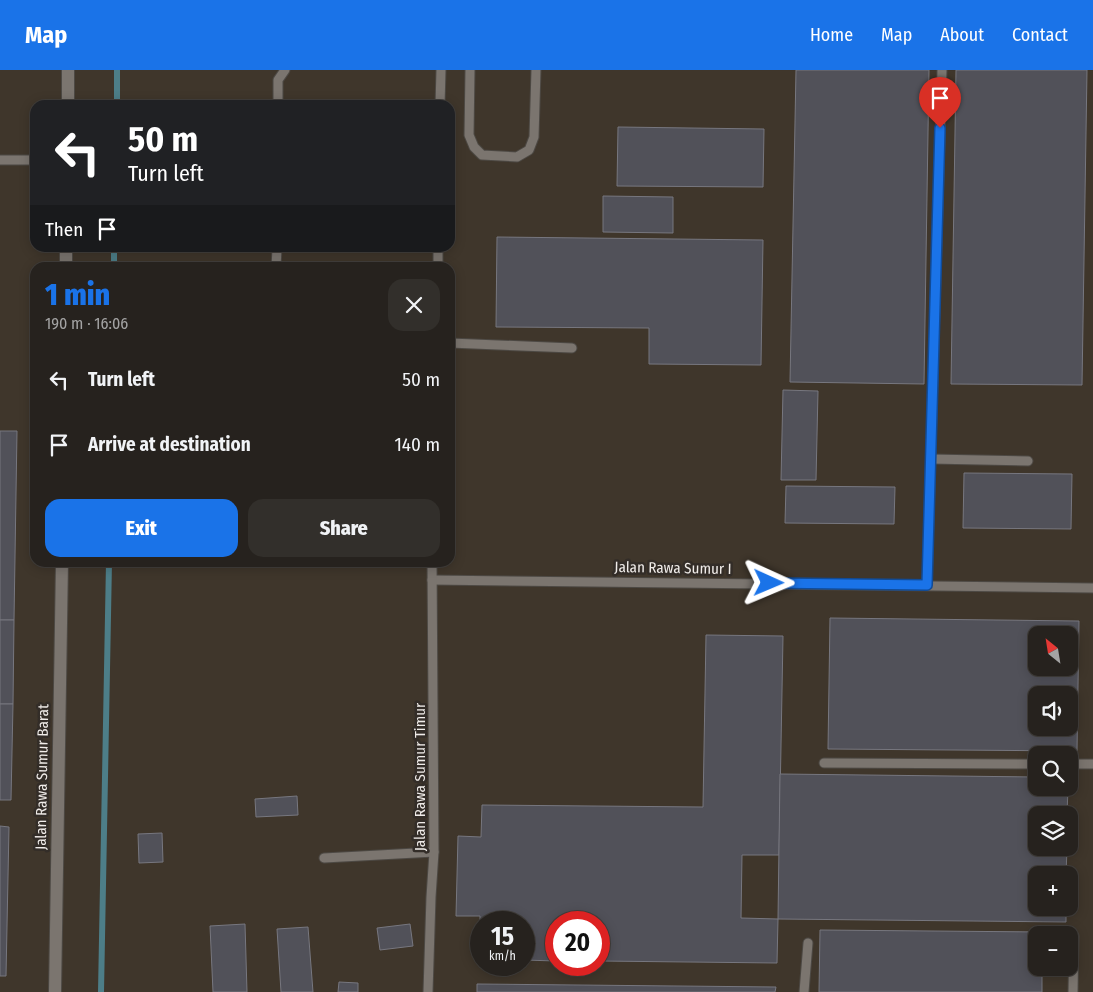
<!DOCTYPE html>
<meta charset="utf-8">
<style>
body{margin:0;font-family:"Fira Sans Condensed",sans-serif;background:#322f2b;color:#f1f3f6;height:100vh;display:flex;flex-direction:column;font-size:19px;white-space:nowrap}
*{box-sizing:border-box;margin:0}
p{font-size:16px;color:#a4a4a4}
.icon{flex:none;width:28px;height:28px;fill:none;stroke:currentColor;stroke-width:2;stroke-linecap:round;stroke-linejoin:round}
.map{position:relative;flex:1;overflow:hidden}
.sheet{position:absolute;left:30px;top:192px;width:425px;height:305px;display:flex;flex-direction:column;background:#26221e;border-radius:15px;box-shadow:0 2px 12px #0003,0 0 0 1px #423f3c}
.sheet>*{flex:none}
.top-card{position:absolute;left:30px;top:30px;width:425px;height:152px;border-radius:15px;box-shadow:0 2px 12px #0003,0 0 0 1px #423f3c;background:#202124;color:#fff;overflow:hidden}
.needle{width:32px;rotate:330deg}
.buttons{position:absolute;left:1028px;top:556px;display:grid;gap:10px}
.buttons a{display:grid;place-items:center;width:50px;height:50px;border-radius:10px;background:#26221e;box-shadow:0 2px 12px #0003,0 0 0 1px #423f3c;font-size:25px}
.speed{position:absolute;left:470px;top:841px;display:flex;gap:10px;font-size:25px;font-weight:700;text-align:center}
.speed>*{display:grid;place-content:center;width:65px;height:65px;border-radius:50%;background:#26221e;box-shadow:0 2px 12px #0003,0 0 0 1px #423f3c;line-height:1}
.speed small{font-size:12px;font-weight:400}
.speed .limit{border:8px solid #d22;background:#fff;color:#111}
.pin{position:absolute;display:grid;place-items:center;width:42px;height:42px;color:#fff;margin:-51px -21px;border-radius:50% 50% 50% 0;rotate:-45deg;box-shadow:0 0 5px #0007}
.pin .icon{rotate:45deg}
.me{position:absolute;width:55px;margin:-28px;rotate:91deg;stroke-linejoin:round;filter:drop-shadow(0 0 4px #0008)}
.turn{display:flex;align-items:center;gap:18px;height:105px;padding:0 15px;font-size:22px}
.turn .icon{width:65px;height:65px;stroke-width:2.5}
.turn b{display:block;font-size:35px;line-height:42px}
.then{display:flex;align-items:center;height:48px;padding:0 15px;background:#0003;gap:10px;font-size:19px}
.round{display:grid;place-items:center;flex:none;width:52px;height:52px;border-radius:15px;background:#322f2b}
.head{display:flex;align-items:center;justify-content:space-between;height:85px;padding:0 15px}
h1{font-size:30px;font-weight:800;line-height:38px;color:#1a73e8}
.cta{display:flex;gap:10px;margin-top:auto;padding:10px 15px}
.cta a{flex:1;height:58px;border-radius:15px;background:#1a73e8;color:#fff;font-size:20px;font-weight:800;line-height:58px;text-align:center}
.cta a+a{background:#322f2b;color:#f1f3f6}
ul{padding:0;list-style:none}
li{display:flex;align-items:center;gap:15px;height:65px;padding:0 15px}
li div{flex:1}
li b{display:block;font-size:19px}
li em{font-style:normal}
header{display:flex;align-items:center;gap:30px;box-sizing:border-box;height:70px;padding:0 25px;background:#1a73e8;color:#fff}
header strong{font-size:24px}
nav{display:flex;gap:28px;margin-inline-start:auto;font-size:18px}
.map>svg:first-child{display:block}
</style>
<header>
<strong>Map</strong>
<nav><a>Home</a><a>Map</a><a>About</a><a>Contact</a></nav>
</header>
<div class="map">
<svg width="1093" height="922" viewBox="0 0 1093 922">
<rect width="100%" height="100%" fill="#332d28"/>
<path fill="#3f362b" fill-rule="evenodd" d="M 0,0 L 1093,0 L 1093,922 L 0,922 ZM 35,35 L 450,35 L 450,178 L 35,178 ZM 35,198 L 450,198 L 450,492 L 35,492 ZM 1036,565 L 1069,565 L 1069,598 L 1036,598 ZM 1036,625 L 1069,625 L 1069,658 L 1036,658 ZM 1036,685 L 1069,685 L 1069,718 L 1036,718 ZM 1036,745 L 1069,745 L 1069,778 L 1036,778 ZM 1036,805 L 1069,805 L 1069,838 L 1036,838 ZM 481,852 L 524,852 L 524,895 L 481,895 ZM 556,852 L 599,852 L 599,895 L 556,895 ZM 1036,865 L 1069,865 L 1069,898 L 1036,898 Z"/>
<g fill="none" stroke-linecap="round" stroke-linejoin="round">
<g stroke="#4d7e88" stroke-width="6">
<polyline points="117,35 117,0"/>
<polyline points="114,198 114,178"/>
<polyline points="101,922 109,492"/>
</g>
</g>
<g fill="#515159" stroke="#77777f" fill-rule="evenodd">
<polygon points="796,0 929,0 924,314 790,312"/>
<polygon points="956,0 1087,0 1082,315 951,314"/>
<polygon points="618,57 764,59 763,117 617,116"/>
<polygon points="603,126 673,127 673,163 603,162"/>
<polygon points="497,167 763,170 761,295 649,294 649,258 496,257"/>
<polygon points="783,320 818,321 816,410 781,410"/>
<polygon points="0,361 17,361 14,550 0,550"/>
<polygon points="964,403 1072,404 1071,459 963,458"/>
<polygon points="786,416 895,417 894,454 785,453"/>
<path d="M 830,548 L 1079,551 L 1077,681 L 828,679 ZM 1036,565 L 1069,565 L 1069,598 L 1036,598 ZM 1036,625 L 1069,625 L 1069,658 L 1036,658 Z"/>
<polygon points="0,550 14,550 13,634 0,634"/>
<polygon points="706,565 783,566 779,785 742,785 741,848 778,849 777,893 599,891 599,852 556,852 556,891 524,890 524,852 481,852 481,871 480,871 480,846 456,846 458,766 481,767 482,735 703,737"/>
<polygon points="0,634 13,634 11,730 0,730"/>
<polygon points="780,704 1036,707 1036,718 1068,718 1067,745 1036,745 1036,778 1067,778 1066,805 1036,805 1036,838 1066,838 1066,852 778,849"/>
<polygon points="297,726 298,745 256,747 255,729"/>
<polygon points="0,756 9,757 6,906 0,906"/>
<polygon points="162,763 163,792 139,793 138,764"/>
<polygon points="245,854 247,922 213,922 210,856"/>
<polygon points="410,854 413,876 380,880 377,858"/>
<polygon points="308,857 313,922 281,922 277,859"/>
<polygon points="820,860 1043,862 1043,865 1036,865 1036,898 1042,898 1042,922 819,922"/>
<polygon points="339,912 358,913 358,922 338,922"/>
<polygon points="477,914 776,917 775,922 477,922"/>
</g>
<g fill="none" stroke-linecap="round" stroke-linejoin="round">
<defs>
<g id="lane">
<polyline points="470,0 469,65 474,77 482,85 517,87 529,80 534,67 536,0"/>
<polyline points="278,35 278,10 285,0"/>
<polyline points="440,35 441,0"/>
<polyline points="0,90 35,90"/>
<polyline points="276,198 277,178"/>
<polyline points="438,198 438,178"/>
<polyline points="450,273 572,278"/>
<polyline points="931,389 1028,391"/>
<polyline points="432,510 1093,518"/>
<polyline points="927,515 942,0"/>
<polyline points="824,693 1036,694"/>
<polyline points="1069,694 1093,694"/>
<polyline points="324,788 434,782"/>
<polyline points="428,922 431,827 434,782 432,492"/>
<polyline points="804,922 808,873"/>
<polyline points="1073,922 1074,866"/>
</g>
<g id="street">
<polyline points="68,0 68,35"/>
<polyline points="66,198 66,178"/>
<polyline points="55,922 62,492"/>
</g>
</defs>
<use href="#lane" stroke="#4d4944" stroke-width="11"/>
<use href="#street" stroke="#4d4944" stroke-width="14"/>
<use href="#lane" stroke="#7b756f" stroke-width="9"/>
<use href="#street" stroke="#7b756f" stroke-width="12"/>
</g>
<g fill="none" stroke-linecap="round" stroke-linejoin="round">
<defs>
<polyline id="route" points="769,513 927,515 940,58"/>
</defs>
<use href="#route" stroke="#114b97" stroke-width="12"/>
<use href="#route" stroke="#1a73e8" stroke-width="9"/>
</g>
<g text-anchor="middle" stroke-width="5" stroke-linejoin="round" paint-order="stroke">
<g font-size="15" fill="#f0ece9" stroke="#332d28">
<text transform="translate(673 498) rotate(1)" y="5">Jalan Rawa Sumur I</text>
<text transform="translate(42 707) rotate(-89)" y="5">Jalan Rawa Sumur Barat</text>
<text transform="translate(420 707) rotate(-90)" y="5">Jalan Rawa Sumur Timur</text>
</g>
</g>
</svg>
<div class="buttons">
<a><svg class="needle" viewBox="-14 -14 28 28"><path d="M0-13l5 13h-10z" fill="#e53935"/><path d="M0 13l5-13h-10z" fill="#a4a4a4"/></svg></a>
<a><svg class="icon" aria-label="sound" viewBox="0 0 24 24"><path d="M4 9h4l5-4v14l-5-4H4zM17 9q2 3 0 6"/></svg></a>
<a><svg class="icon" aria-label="search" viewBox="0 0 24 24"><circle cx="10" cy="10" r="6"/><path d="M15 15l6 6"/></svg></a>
<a><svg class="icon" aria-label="layers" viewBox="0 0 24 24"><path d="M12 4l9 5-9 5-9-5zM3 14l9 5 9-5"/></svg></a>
<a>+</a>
<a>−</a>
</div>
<div class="speed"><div>15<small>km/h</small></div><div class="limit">20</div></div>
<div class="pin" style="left:940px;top:58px;background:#d93025"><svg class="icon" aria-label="arrive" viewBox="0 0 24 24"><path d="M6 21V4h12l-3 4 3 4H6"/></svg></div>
<svg class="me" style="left:769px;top:513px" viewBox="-20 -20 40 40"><path d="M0-17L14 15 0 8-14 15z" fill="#1a73e8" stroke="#fff" stroke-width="4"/></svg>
<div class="top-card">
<div class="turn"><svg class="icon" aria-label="left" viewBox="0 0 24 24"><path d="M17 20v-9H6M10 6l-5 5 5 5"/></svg><div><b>50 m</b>Turn left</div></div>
<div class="then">Then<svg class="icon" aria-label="arrive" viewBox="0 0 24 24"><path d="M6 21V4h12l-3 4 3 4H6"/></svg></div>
</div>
<section class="sheet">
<div class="head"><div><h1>1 min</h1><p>190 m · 16:06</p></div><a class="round"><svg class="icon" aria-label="close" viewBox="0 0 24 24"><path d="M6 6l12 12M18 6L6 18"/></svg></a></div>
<ul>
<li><svg class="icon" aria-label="left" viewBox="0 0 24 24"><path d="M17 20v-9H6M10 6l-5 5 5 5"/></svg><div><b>Turn left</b></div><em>50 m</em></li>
<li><svg class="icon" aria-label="arrive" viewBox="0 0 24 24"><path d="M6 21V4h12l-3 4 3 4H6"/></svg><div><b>Arrive at destination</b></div><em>140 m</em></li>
</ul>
<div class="cta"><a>Exit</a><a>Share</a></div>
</section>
</div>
